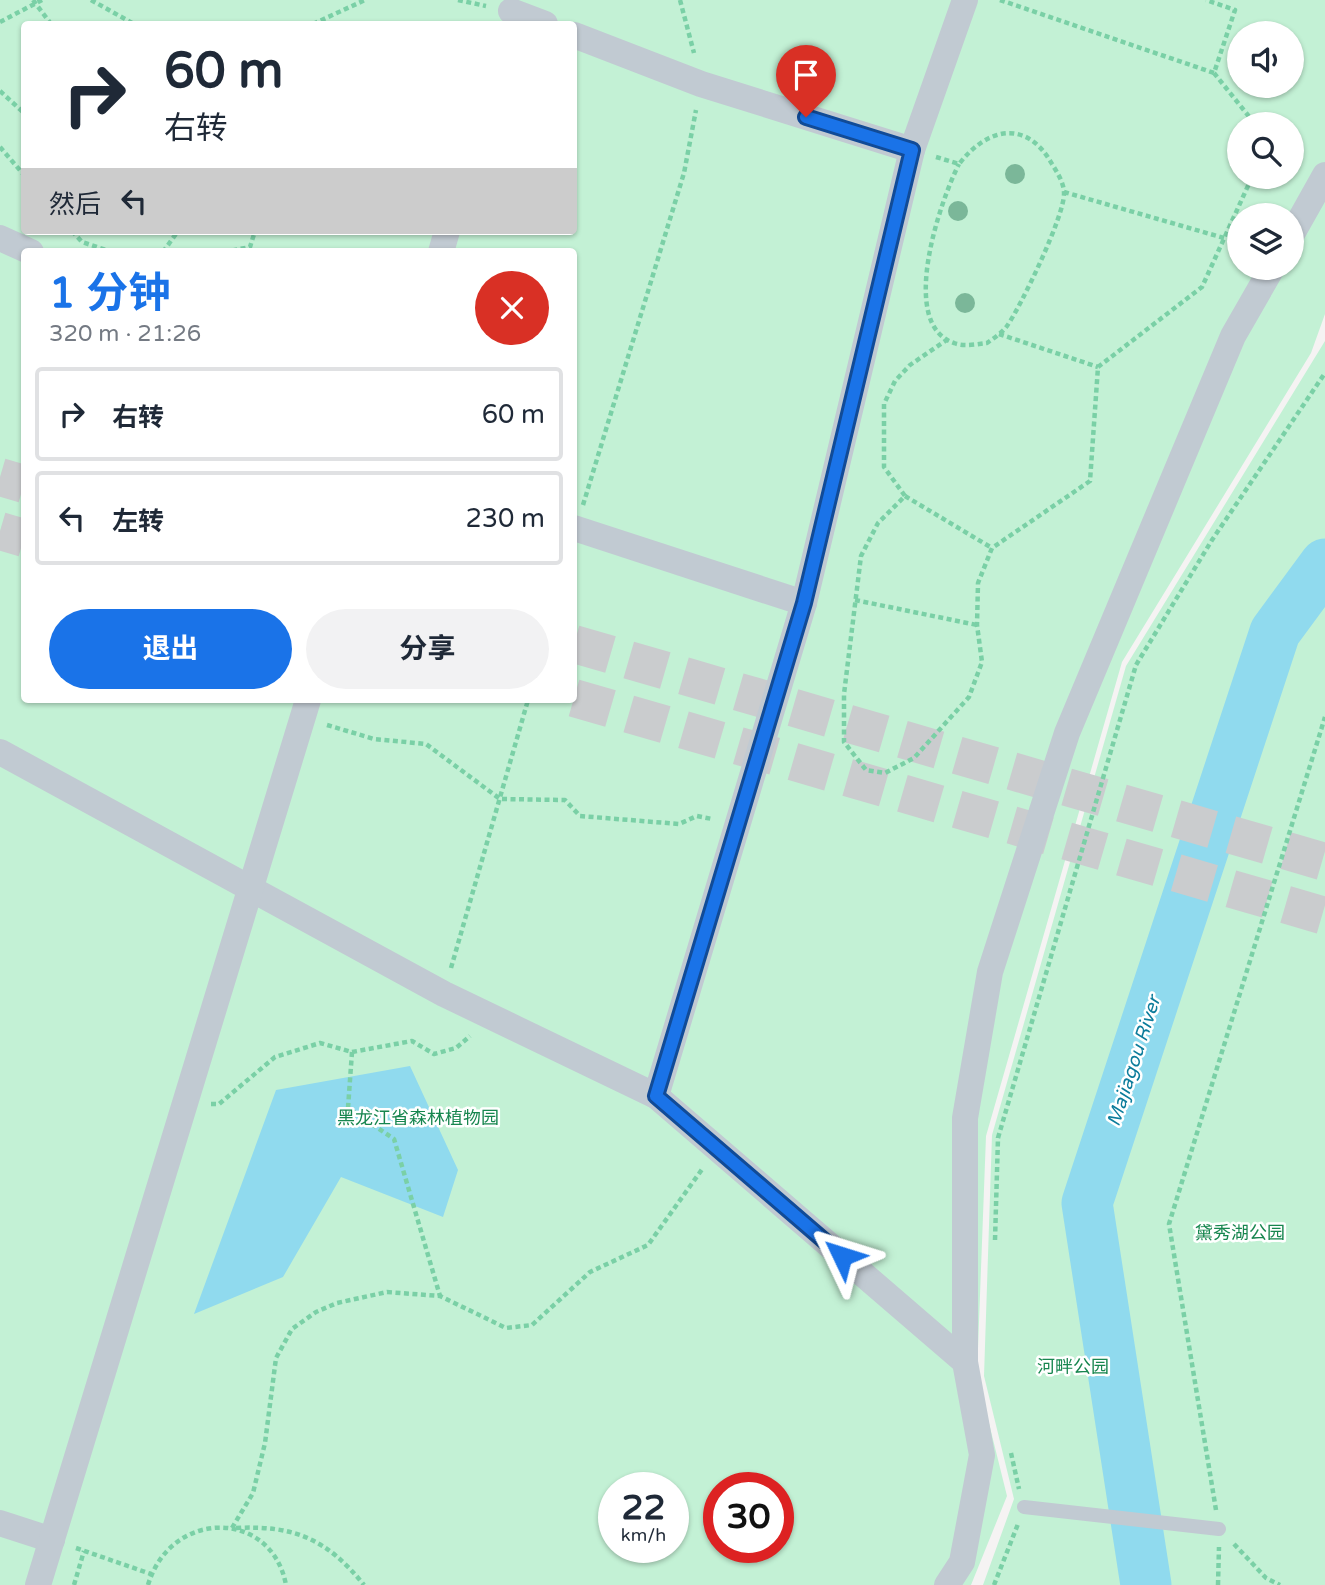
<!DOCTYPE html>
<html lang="zh">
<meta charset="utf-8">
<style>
body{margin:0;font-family:"Varela Round","Noto Sans SC",sans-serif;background:#f2f2f3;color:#1f2937;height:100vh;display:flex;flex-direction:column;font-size:26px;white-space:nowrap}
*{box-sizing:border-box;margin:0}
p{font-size:23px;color:#747a83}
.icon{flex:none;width:38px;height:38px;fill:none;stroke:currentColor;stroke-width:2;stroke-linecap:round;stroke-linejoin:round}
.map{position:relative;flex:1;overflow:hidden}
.panel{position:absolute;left:21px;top:248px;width:556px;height:455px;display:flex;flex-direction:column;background:#fff;border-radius:7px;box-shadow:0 2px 5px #0004}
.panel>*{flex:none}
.banner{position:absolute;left:21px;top:21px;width:556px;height:214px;border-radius:7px;box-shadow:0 2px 5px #0004;background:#fff;color:#1f2937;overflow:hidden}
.buttons{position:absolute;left:1227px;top:21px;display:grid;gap:14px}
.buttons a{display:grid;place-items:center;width:77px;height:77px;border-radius:50%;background:#fff;box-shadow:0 2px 5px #0004;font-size:35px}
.speed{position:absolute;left:598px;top:1472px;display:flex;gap:14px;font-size:35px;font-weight:700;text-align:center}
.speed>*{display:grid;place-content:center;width:91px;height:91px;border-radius:50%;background:#fff;box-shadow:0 2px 5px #0004;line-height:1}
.speed small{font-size:18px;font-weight:400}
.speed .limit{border:10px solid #d22;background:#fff;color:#111}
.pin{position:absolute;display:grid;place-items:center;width:60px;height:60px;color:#fff;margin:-72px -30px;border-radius:50% 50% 50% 0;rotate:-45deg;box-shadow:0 0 7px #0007}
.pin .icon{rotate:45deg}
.me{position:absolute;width:77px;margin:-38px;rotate:311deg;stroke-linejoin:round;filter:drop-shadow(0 0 5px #0008)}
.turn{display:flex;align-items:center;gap:24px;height:147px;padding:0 28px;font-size:32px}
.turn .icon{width:91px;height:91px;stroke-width:2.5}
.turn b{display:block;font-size:49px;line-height:60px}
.then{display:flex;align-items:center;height:66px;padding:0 28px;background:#0003;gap:14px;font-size:26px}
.round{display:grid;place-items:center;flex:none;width:74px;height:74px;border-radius:37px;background:#f2f2f3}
.headline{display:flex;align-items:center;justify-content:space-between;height:119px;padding:0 28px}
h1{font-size:42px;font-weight:700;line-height:52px;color:#1a73e8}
.button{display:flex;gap:14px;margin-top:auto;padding:14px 28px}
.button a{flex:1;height:80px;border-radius:42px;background:#1a73e8;color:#fff;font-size:28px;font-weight:700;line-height:80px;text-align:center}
.button a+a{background:#f2f2f3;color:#1f2937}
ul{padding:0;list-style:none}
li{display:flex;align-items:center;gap:21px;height:94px;margin:0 14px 10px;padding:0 14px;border:4px solid #e0e1e3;border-radius:7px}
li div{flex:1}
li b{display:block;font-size:26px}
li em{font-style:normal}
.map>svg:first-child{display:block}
</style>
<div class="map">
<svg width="1325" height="1585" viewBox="0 0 1325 1585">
<rect width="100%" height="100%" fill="#f5f3f3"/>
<g fill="#c3f1d5" fill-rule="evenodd">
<path d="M 0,0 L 1325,0 L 1325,314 L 1311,353 L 1122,662 L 986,1136 L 977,1375 L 1007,1496 L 971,1585 L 0,1585 ZM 24,24 L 574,24 L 574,231 L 24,231 ZM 1239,33 L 1292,33 L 1292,86 L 1239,86 ZM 1239,124 L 1292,124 L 1292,177 L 1239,177 ZM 1239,215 L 1292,215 L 1292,268 L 1239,268 ZM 24,252 L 574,252 L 574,700 L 24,700 ZM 614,1488 L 674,1488 L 674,1547 L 614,1547 ZM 719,1488 L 779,1488 L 779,1547 L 719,1547 Z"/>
<polygon points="1325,341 1325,1585 983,1585 1014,1499 984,1376 992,1135 1126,666"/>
</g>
<polygon fill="#90daee" points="410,1066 458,1170 443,1217 341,1177 283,1277 194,1314 276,1090"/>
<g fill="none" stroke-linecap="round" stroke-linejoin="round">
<polyline stroke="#90daee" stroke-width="51" points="1146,1585 1087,1203 1275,632 1325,564"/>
<g stroke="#caccce" stroke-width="38" stroke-dasharray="38 19" stroke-linecap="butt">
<polyline points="0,477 24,484"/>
<polyline points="0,531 24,538"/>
<polyline points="574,644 1325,862"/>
<polyline points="574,698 1325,916"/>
</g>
<g stroke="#7ad0a6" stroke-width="4.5" stroke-dasharray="5 3.5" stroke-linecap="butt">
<polyline points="33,0 51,24"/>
<polyline points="91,0 134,24"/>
<polyline points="458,0 486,6"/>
<polyline points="680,0 694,53"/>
<polyline points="1000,0 1214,73 1235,10 1206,0"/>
<polyline points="0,22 42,0"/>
<polyline points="313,24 365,0"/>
<polyline points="1214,73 1255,124"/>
<polyline points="0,91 24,113"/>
<polyline points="0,147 24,175"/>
<path d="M 936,157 L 959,164 C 987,128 1026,118 1052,164 C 1057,172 1064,183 1064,193 C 1065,215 1021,306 1007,326 C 1002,333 994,338 987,343 C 977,344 964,347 954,343 C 897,324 941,199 959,164"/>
<polyline points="1064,192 1224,238"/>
<polyline points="72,231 82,242 112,252"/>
<polyline points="163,252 178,231"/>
<polyline points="224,252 250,247 255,231"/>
<polyline points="999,334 1098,367"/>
<polyline points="948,339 910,365 895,381 884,404 884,467 905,496 878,523 861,556 844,694 844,742 866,770 885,773 914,758 969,697 982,662 977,625 978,583 992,548 1090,481 1098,367 1202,287 1252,177"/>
<polyline points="905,496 992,548"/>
<polyline points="583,505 684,173 696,110"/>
<polyline points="855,600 977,625"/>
<polyline points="327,725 374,739 426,744 500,799 565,800 580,816 679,824 697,816 712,819"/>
<polyline points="451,968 528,700"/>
<polyline points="352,1052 348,1108 394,1139 440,1296"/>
<polyline points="211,1104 219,1104 275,1057 320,1043 352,1052 412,1041 434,1054 456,1048 470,1036"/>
<polyline points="995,1240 998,1138 1136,665 1212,540 1325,373"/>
<polyline points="1011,1453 1019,1489"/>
<polyline points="1216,1510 1169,1224 1325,717"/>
<polyline points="232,1528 253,1493 265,1443 276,1358 292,1329 316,1312 337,1303 387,1292 440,1296 506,1328 532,1325 590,1272 648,1245 703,1168"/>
<path d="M 236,1528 C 294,1525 327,1539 364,1585"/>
<polyline points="1234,1544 1266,1578 1280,1585"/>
<polyline points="76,1548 151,1574"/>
<polyline points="74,1585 84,1551"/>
<path d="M 148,1585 C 171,1508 272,1509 286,1585"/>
<polyline points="994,1585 1018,1524"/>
<polyline points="1218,1585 1219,1547"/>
</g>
<polyline stroke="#c1cad2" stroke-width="14" points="1024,1507 1219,1529"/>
<g stroke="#c1cad2" stroke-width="26">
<polyline points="511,11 545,24"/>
<polyline points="574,35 701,84 912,150"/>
<polyline points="1292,234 1325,175"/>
<polyline points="0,238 31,252"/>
<polyline points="441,252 447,231"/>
<polyline points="574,528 804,603"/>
<polyline points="0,752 444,994 656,1096 965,1362"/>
<polyline points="656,1096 804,603 912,150 965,0"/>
<polyline points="0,1523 52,1540"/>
<polyline points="38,1585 308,700"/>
<polyline points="947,1585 962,1562 982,1455 965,1362 965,1118 990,972 1067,733 1233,336 1272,268"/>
</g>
</g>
<g fill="#7bb799">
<circle cx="1015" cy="174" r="10"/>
<circle cx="958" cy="211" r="10"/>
<circle cx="965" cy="303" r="10"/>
</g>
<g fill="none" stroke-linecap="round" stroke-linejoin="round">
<defs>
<polyline id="route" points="806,117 912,150 804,603 656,1096 842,1256"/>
</defs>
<use href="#route" stroke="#114b97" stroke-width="18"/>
<use href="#route" stroke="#1a73e8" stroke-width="12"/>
</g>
<g text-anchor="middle" stroke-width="5" stroke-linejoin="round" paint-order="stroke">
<g font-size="18" fill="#17864f" stroke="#fff">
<text x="418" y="1124">黑龙江省森林植物园</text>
<text x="1240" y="1239">黛秀湖公园</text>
<text x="1073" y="1373">河畔公园</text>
</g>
<g font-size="19" font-style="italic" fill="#0c7c9b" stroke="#fff">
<text transform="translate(1133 1061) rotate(-72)" y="7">Majiagou River</text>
</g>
</g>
</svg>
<div class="buttons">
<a><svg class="icon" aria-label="sound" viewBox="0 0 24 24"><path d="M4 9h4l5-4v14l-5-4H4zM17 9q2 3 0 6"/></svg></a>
<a><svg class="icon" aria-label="search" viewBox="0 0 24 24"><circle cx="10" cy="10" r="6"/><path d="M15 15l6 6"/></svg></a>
<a><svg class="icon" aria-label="layers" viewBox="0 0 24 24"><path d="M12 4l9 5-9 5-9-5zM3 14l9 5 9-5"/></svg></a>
</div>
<div class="speed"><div>22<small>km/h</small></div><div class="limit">30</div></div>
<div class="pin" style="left:806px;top:117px;background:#d93025"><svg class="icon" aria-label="arrive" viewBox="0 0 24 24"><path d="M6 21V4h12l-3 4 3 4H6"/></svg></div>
<svg class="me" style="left:842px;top:1256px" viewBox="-20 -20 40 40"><path d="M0-17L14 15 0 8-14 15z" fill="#1a73e8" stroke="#fff" stroke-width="4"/></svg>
<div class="banner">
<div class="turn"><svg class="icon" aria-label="right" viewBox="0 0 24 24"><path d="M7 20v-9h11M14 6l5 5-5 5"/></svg><div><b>60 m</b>右转</div></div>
<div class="then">然后<svg class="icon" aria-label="left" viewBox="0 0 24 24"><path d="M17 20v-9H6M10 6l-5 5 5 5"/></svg></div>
</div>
<section class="panel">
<div class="headline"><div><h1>1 分钟</h1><p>320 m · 21:26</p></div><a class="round" style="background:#d93025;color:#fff"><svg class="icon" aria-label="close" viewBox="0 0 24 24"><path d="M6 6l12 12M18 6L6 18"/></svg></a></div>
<ul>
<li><svg class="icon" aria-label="right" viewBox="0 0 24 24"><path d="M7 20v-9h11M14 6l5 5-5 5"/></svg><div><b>右转</b></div><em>60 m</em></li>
<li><svg class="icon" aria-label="left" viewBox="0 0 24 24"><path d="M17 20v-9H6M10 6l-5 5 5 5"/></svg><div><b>左转</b></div><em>230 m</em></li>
</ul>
<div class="button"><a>退出</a><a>分享</a></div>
</section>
</div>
